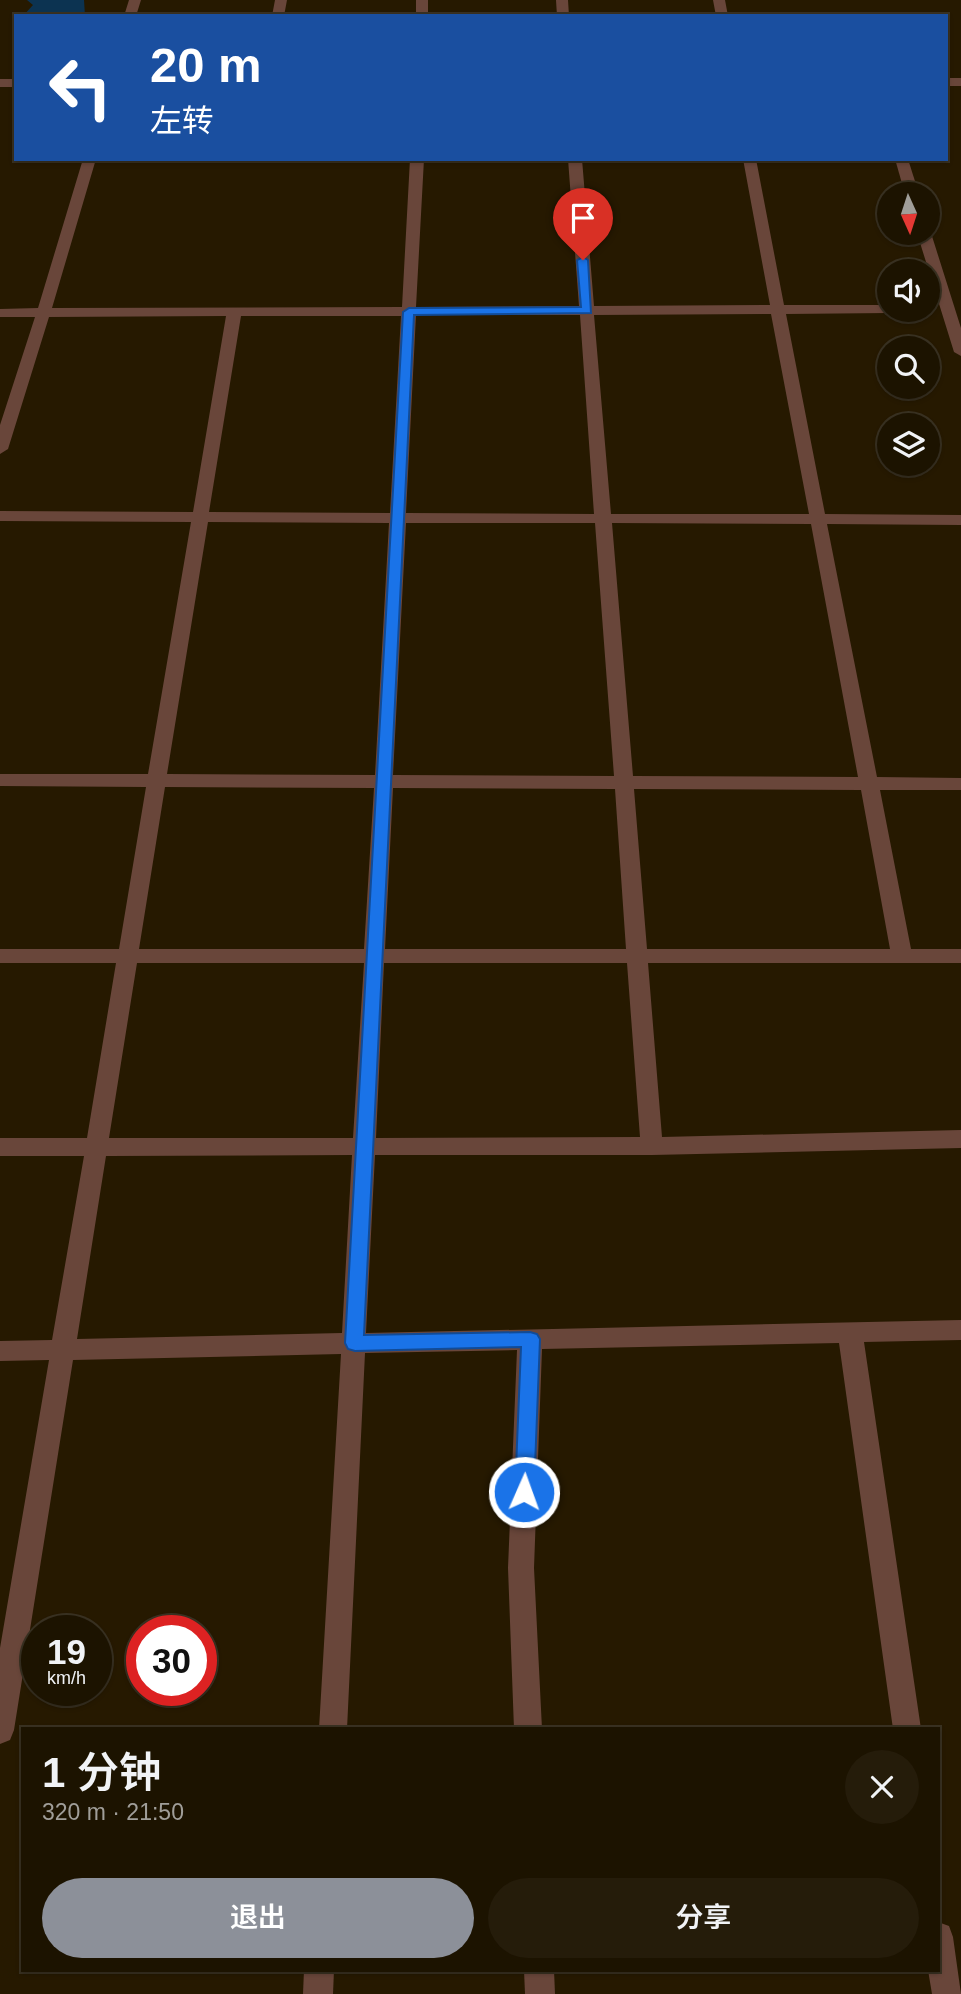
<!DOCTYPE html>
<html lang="zh">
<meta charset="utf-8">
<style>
body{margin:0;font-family:Arial,"Noto Sans SC",sans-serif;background:#251c0a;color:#f1f3f6;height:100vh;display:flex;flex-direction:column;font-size:26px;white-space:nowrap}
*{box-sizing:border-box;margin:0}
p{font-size:23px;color:#a09e99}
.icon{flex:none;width:38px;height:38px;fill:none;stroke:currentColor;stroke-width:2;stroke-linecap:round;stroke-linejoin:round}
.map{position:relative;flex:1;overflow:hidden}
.details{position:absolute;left:21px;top:1727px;width:919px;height:245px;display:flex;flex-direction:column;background:#1c1300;border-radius:0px;box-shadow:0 2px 5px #0004,0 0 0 2px #3a3222}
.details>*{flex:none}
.banner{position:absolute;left:14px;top:14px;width:934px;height:147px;border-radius:0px;box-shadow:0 2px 5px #0004,0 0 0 2px #3a3222;background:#1a4fa0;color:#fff;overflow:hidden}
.needle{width:46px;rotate:177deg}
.tools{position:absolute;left:877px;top:182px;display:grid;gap:14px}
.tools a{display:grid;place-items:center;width:63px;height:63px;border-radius:50%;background:#1c1300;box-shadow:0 2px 5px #0004,0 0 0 2px #3a3222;font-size:35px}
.speed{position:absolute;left:21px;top:1615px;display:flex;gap:14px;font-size:35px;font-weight:700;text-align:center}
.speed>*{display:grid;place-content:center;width:91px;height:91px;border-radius:50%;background:#1c1300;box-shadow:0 2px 5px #0004,0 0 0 2px #3a3222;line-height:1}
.speed small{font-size:18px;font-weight:400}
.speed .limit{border:10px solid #d22;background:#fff;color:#111}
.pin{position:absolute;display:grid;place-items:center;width:60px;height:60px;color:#fff;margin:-72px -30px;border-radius:50% 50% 50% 0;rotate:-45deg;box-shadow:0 0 7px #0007}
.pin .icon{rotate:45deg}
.me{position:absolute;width:77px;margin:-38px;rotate:2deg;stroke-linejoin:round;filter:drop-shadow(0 0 5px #0008)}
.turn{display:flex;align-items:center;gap:24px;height:147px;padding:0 21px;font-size:32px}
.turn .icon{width:91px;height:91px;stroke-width:2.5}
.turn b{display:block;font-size:49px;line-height:60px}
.round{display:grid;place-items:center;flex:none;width:74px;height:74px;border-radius:37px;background:#251c0a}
.summary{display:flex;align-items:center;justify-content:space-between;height:119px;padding:0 21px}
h1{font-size:42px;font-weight:600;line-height:52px}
.cta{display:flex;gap:14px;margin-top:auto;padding:14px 21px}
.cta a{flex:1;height:80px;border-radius:42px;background:#8c9099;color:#fff;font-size:28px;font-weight:600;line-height:80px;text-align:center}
.cta a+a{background:#251c0a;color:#f1f3f6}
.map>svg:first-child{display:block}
</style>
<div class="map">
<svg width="961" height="1994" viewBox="0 0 961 1994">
<rect width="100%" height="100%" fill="#261900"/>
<polygon fill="#0c3351" points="27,0 84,0 85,16 23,16 33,5"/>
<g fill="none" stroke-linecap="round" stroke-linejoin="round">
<g fill="#69463a" fill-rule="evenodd">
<polygon points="129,0 141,0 136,16 124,16"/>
<polygon points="275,0 287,0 284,16 272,16"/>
<rect x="416" y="0" width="12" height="16"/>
<polygon points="556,0 568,0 569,16 557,16"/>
<polygon points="713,0 725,0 728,16 716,16"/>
<rect x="947" y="78" width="14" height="8"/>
<rect x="0" y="79" width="16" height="8"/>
<path d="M 83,159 L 96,159 L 52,308 L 402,307 L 410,159 L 424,159 L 416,307 L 579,306 L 568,159 L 582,159 L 594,306 L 770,305 L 743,159 L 756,159 L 784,305 L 889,305 L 889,310 L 896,310 L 889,313 L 786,314 L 825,514 L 961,515 L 961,525 L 827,524 L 877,777 L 961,778 L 961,790 L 880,790 L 911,949 L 961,949 L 961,963 L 648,963 L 662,1137 L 961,1130 L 961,1148 L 652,1155 L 375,1155 L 366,1333 L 961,1320 L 961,1340 L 864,1342 L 921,1729 L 893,1729 L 839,1343 L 542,1349 L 534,1568 L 542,1729 L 514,1729 L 508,1568 L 517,1350 L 365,1353 L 347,1729 L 319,1729 L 341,1354 L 73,1360 L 14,1730 L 10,1740 L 0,1744 L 0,1648 L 49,1360 L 0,1361 L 0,1341 L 52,1340 L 84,1156 L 0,1156 L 0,1138 L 87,1138 L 116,963 L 0,963 L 0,949 L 119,949 L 146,787 L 0,786 L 0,774 L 148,774 L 191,522 L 0,521 L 0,511 L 193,512 L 226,316 L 49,317 L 8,449 L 0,454 L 0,425 L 35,317 L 0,317 L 0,309 L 38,308 ZM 771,314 L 809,514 L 611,514 L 594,315 ZM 416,315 L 580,315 L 594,514 L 406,513 ZM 241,316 L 401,316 L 390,513 L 209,512 ZM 208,522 L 389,523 L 375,775 L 167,774 ZM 406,523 L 595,523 L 614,776 L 393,775 ZM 612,523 L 811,524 L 858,777 L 633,776 ZM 165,787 L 374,788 L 364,949 L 139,949 ZM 393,788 L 615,789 L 626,949 L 385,949 ZM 634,789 L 861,790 L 890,949 L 647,949 ZM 137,963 L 364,963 L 353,1138 L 109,1138 ZM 384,963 L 627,963 L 640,1137 L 376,1138 ZM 352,1155 L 342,1333 L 77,1339 L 106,1156 Z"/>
<polygon points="895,159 908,159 919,194 905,194"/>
<polygon points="928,230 931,233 961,328 961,356 954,352 917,233 928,233"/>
<polygon points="938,1922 949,1926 953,1937 961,1994 932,1994 928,1970 938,1970"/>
<polygon points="304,1970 334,1970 333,1994 303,1994"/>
<polygon points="524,1970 554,1970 555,1994 525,1994"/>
</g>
</g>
<polygon fill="#1a73e8" stroke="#114b97" stroke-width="2" points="583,257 588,260 591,313 414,315 364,1335 530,1332 537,1334 540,1339 534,1492 531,1498 524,1501 518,1498 515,1492 521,1347 355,1351 348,1349 345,1343 403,312 409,308 581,307 577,260"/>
</svg>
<div class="tools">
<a><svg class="needle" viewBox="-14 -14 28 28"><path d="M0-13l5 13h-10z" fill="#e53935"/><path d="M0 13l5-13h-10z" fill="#a09e99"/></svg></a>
<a><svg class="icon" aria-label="sound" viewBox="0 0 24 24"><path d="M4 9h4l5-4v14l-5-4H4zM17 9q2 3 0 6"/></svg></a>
<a><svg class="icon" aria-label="search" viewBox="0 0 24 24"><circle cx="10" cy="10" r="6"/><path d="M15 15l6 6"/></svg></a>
<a><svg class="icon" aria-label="layers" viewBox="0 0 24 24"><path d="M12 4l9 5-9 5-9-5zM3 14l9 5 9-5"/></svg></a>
</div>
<div class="speed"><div>19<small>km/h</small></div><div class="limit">30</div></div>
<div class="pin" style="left:583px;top:260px;background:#d93025"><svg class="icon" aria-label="arrive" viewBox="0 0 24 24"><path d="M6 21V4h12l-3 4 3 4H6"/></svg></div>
<svg class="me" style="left:524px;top:1492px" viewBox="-20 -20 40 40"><circle r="17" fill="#1a73e8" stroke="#fff" stroke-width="3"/><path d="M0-11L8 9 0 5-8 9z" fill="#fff"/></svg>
<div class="banner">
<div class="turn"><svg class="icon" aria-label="left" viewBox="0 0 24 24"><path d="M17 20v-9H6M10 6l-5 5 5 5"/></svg><div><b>20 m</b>左转</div></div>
</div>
<section class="details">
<div class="summary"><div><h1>1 分钟</h1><p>320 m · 21:50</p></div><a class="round"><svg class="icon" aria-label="close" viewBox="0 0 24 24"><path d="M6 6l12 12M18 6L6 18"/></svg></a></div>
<div class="cta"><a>退出</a><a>分享</a></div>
</section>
</div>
